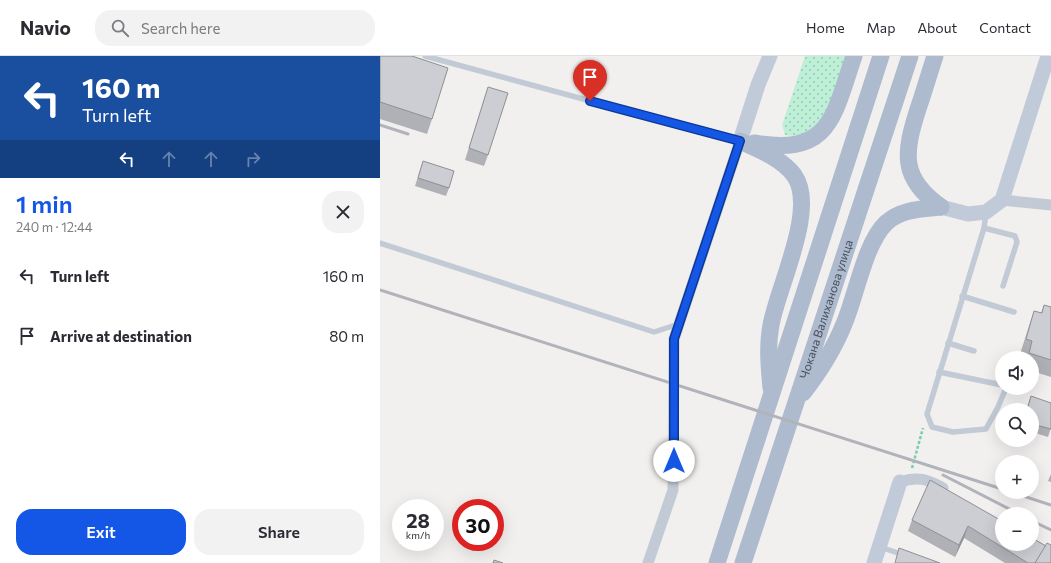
<!DOCTYPE html>
<meta charset="utf-8">
<style>
body{margin:0;font-family:Commissioner,sans-serif;background:#f2f2f3;color:#2b2b33;height:100vh;display:flex;flex-direction:column;font-size:15px;white-space:nowrap}
*{box-sizing:border-box;margin:0}
p{font-size:13px;color:#7c7c81}
.icon{flex:none;width:22px;height:22px;fill:none;stroke:currentColor;stroke-width:2;stroke-linecap:round;stroke-linejoin:round}
.map{position:relative;flex:1;overflow:hidden}
.details{display:flex;flex-direction:column;background:#fff;width:380px}
.details>*{flex:none}
.top-card{background:#1a4fa0;color:#fff;overflow:hidden}
.buttons{position:absolute;left:615px;top:295px;display:grid;gap:8px}
.buttons a{display:grid;place-items:center;width:44px;height:44px;border-radius:50%;background:#fff;box-shadow:0 4px 16px #0002;font-size:20px}
.speed{position:absolute;left:12px;top:443px;display:flex;gap:8px;font-size:20px;font-weight:700;text-align:center}
.speed>*{display:grid;place-content:center;width:52px;height:52px;border-radius:50%;background:#fff;box-shadow:0 4px 16px #0002;line-height:1}
.speed small{font-size:10px;font-weight:400}
.speed .limit{border:6px solid #d22;background:#fff;color:#111}
.pin{position:absolute;display:grid;place-items:center;width:34px;height:34px;color:#fff;margin:-41px -17px;border-radius:50% 50% 50% 0;rotate:-45deg;box-shadow:0 0 4px #0007}
.pin .icon{rotate:45deg}
.me{position:absolute;width:44px;margin:-22px;rotate:0deg;stroke-linejoin:round;filter:drop-shadow(0 0 3px #0008)}
.turn{display:flex;align-items:center;gap:14px;height:84px;padding:0 16px;font-size:18px}
.turn .icon{width:52px;height:52px;stroke-width:2.5}
.turn b{display:block;font-size:28px;line-height:34px}
.lanes{display:flex;align-items:center;height:38px;padding:0 16px;background:#0003;justify-content:center;gap:20px;direction:ltr}
.lanes .off{opacity:.35}
.round{display:grid;place-items:center;flex:none;width:42px;height:42px;border-radius:16px;background:#f2f2f3}
.head{display:flex;align-items:center;justify-content:space-between;height:68px;padding:0 16px}
h1{font-size:24px;font-weight:600;line-height:30px;color:#1457e7}
.button{display:flex;gap:8px;margin-top:auto;padding:8px 16px}
.button a{flex:1;height:46px;border-radius:16px;background:#1457e7;color:#fff;font-size:16px;font-weight:600;line-height:46px;text-align:center}
.button a+a{background:#f2f2f3;color:#2b2b33}
ul{padding:0;list-style:none}
li{display:flex;align-items:center;gap:12px;height:60px;padding:0 16px}
li div{flex:1}
li b{display:block;font-size:15px}
li em{font-style:normal}
header{display:flex;align-items:center;gap:24px;box-sizing:border-box;height:56px;padding:0 20px;background:#fff;border-bottom:1px solid #e1e1e2}
header strong{font-size:19px}
nav{display:flex;gap:22px;margin-inline-start:auto;font-size:14px}
.search{width:280px;height:36px;background:#f2f2f3;display:flex;align-items:center;gap:10px;box-sizing:border-box;padding:0 14px;border-radius:16px;color:#7c7c81;font-size:15px}
main{display:flex;flex:1;min-height:0}
.map>svg:first-child{display:block}
</style>
<header>
<strong>Navio</strong>
<div class="search"><svg class="icon" aria-label="search" viewBox="0 0 24 24"><circle cx="10" cy="10" r="6"/><path d="M15 15l6 6"/></svg>Search here</div>
<nav><a>Home</a><a>Map</a><a>About</a><a>Contact</a></nav>
</header>
<main>
<section class="details">
<div class="top-card">
<div class="turn"><svg class="icon" aria-label="left" viewBox="0 0 24 24"><path d="M17 20v-9H6M10 6l-5 5 5 5"/></svg><div><b>160 m</b>Turn left</div></div>
<div class="lanes"><svg class="icon" aria-label="left" viewBox="0 0 24 24"><path d="M17 20v-9H6M10 6l-5 5 5 5"/></svg><svg class="icon off" aria-label="ahead" viewBox="0 0 24 24"><path d="M12 20V5M6 11l6-6 6 6"/></svg><svg class="icon off" aria-label="ahead" viewBox="0 0 24 24"><path d="M12 20V5M6 11l6-6 6 6"/></svg><svg class="icon off" aria-label="right" viewBox="0 0 24 24"><path d="M7 20v-9h11M14 6l5 5-5 5"/></svg></div>
</div>
<div class="head"><div><h1>1 min</h1><p>240 m · 12:44</p></div><a class="round"><svg class="icon" aria-label="close" viewBox="0 0 24 24"><path d="M6 6l12 12M18 6L6 18"/></svg></a></div>
<ul>
<li><svg class="icon" aria-label="left" viewBox="0 0 24 24"><path d="M17 20v-9H6M10 6l-5 5 5 5"/></svg><div><b>Turn left</b></div><em>160 m</em></li>
<li><svg class="icon" aria-label="arrive" viewBox="0 0 24 24"><path d="M6 21V4h12l-3 4 3 4H6"/></svg><div><b>Arrive at destination</b></div><em>80 m</em></li>
</ul>
<div class="button"><a>Exit</a><a>Share</a></div>
</section>
<div class="map">
<svg width="671" height="507" viewBox="0 0 671 507">
<defs>
<pattern id="grass-dots" width="8" height="8" patternUnits="userSpaceOnUse"><rect width="8" height="8" fill="#bdf0d7"/><path d="M2 2h.1M6 6h.1" fill="none" stroke="#9bc5b2" stroke-width="1.8" stroke-linecap="round"/></pattern>
</defs>
<rect width="100%" height="100%" fill="#f2efef"/>
<path fill="url(#grass-dots)" d="M 425,0 L 467,0 C 461,17 450,61 437,72 C 428,79 415,81 405,79 L 402,69 Z"/>
<g fill="none" stroke-linecap="round" stroke-linejoin="round">
<polyline stroke="#74cfad" stroke-width="2.5" stroke-dasharray="3 2" stroke-linecap="butt" points="532,412 543,372"/>
<g stroke="#c2cad5" stroke-width="5.5">
<polyline points="45,0 358,85"/>
<polyline points="606,157 604,172 547,358 552,371 573,376 606,373 618,351 626,332"/>
<polyline points="604,172 635,180 637,186 623,230"/>
<polyline points="0,187 274,276 299,268"/>
<polyline points="582,240 634,256"/>
<polyline points="568,287 594,295"/>
<polyline points="559,316 622,329"/>
<polyline points="500,491 524,499"/>
</g>
<g stroke="#c2cad5" stroke-width="11">
<polyline points="622,144 671,149"/>
<path d="M 520,426 C 537,420 548,423 563,432"/>
<polyline points="268,507 293,434 294,283 360,85"/>
</g>
<g stroke="#c1cad9" stroke-width="15">
<polyline points="360,85 378,29 390,0"/>
<polyline points="561,151 588,158 606,156 622,144 668,0"/>
<polyline points="494,507 520,426"/>
</g>
<g stroke="#aebbcf" stroke-width="17">
<path d="M 555,0 C 549,18 544,36 538,53 C 524,97 520,122 561,151"/>
<path d="M 360,85 C 379,94 401,102 414,119 C 438,152 398,230 391,269 C 387,290 389,311 391,332"/>
<path d="M 374,87 C 451,100 453,61 474,0"/>
<path d="M 423,337 C 440,315 454,293 464,268 C 476,240 485,187 506,167 C 521,153 542,153 561,151"/>
<polyline points="337,507 501,0"/>
<path id="s1" d="M 363,507 L 530,0"/>
</g>
<g stroke="#b1b3ba" stroke-width="3">
<polyline points="0,69 28,78"/>
<polyline points="0,234 622,433"/>
<polyline points="563,419 639,458"/>
<polyline points="631,436 671,449"/>
<polyline points="652,465 671,474"/>
</g>
</g>
<g fill="#afb1b6">
<polygon points="0,0 52,63 47,78 0,63"/>
<polygon points="108,31 108,99 104,110 85,104"/>
<polygon points="43,105 69,132 66,140 35,130"/>
<polygon points="664,249 671,251 671,321 652,315 652,302 647,302 647,300 640,298 649,270 654,255 661,257"/>
<polygon points="651,340 671,372 668,381 652,376 652,354 646,354"/>
<polygon points="671,418 671,426 668,425"/>
<polygon points="550,424 671,507 625,507 584,482 575,501 528,475 532,464"/>
</g>
<polygon fill="#8f9094" points="588,470 584,482 575,501 579,489"/>
<g fill="#ccced4" stroke="#8f9094">
<polygon points="0,0 32,0 68,12 52,63 0,46"/>
<polygon points="108,31 128,37 108,99 89,92"/>
<polygon points="43,105 74,115 69,132 38,122"/>
<polygon points="664,249 671,251 671,304 649,297 652,285 646,283 654,255 662,257"/>
<polygon points="651,340 671,347 671,373 652,368 652,354 647,354"/>
<polygon points="550,424 622,465 622,488 652,488 652,482 666,490 655,507 648,507 588,470 579,489 532,464"/>
<polygon points="667,487 671,489 671,507 655,507"/>
<polygon points="519,492 560,507 515,507"/>
<polygon points="114,504 123,507 113,507"/>
</g>
<g fill="none" stroke-linecap="round" stroke-linejoin="round">
<defs>
<polyline id="route" points="210,45 360,85 294,283 294,405"/>
</defs>
<use href="#route" stroke="#0d3996" stroke-width="10"/>
<use href="#route" stroke="#1457e7" stroke-width="7"/>
</g>
<g text-anchor="middle" stroke-width="3.5" stroke-linejoin="round" paint-order="stroke">
<g font-size="12" fill="#47505d" stroke="#fff">
<text dy="4" stroke="none"><textPath href="#s1" startOffset="267">Чокана Валиханова улица</textPath></text>
</g>
</g>
</svg>
<div class="buttons">
<a><svg class="icon" aria-label="sound" viewBox="0 0 24 24"><path d="M4 9h4l5-4v14l-5-4H4zM17 9q2 3 0 6"/></svg></a>
<a><svg class="icon" aria-label="search" viewBox="0 0 24 24"><circle cx="10" cy="10" r="6"/><path d="M15 15l6 6"/></svg></a>
<a>+</a>
<a>−</a>
</div>
<div class="speed"><div>28<small>km/h</small></div><div class="limit">30</div></div>
<div class="pin" style="left:210px;top:45px;background:#d93025"><svg class="icon" aria-label="arrive" viewBox="0 0 24 24"><path d="M6 21V4h12l-3 4 3 4H6"/></svg></div>
<svg class="me" style="left:294px;top:405px" viewBox="-20 -20 40 40"><circle r="19" fill="#fff"/><path d="M0-13L10 11 0 6-10 11z" fill="#1457e7"/></svg>
</div>
</main>
